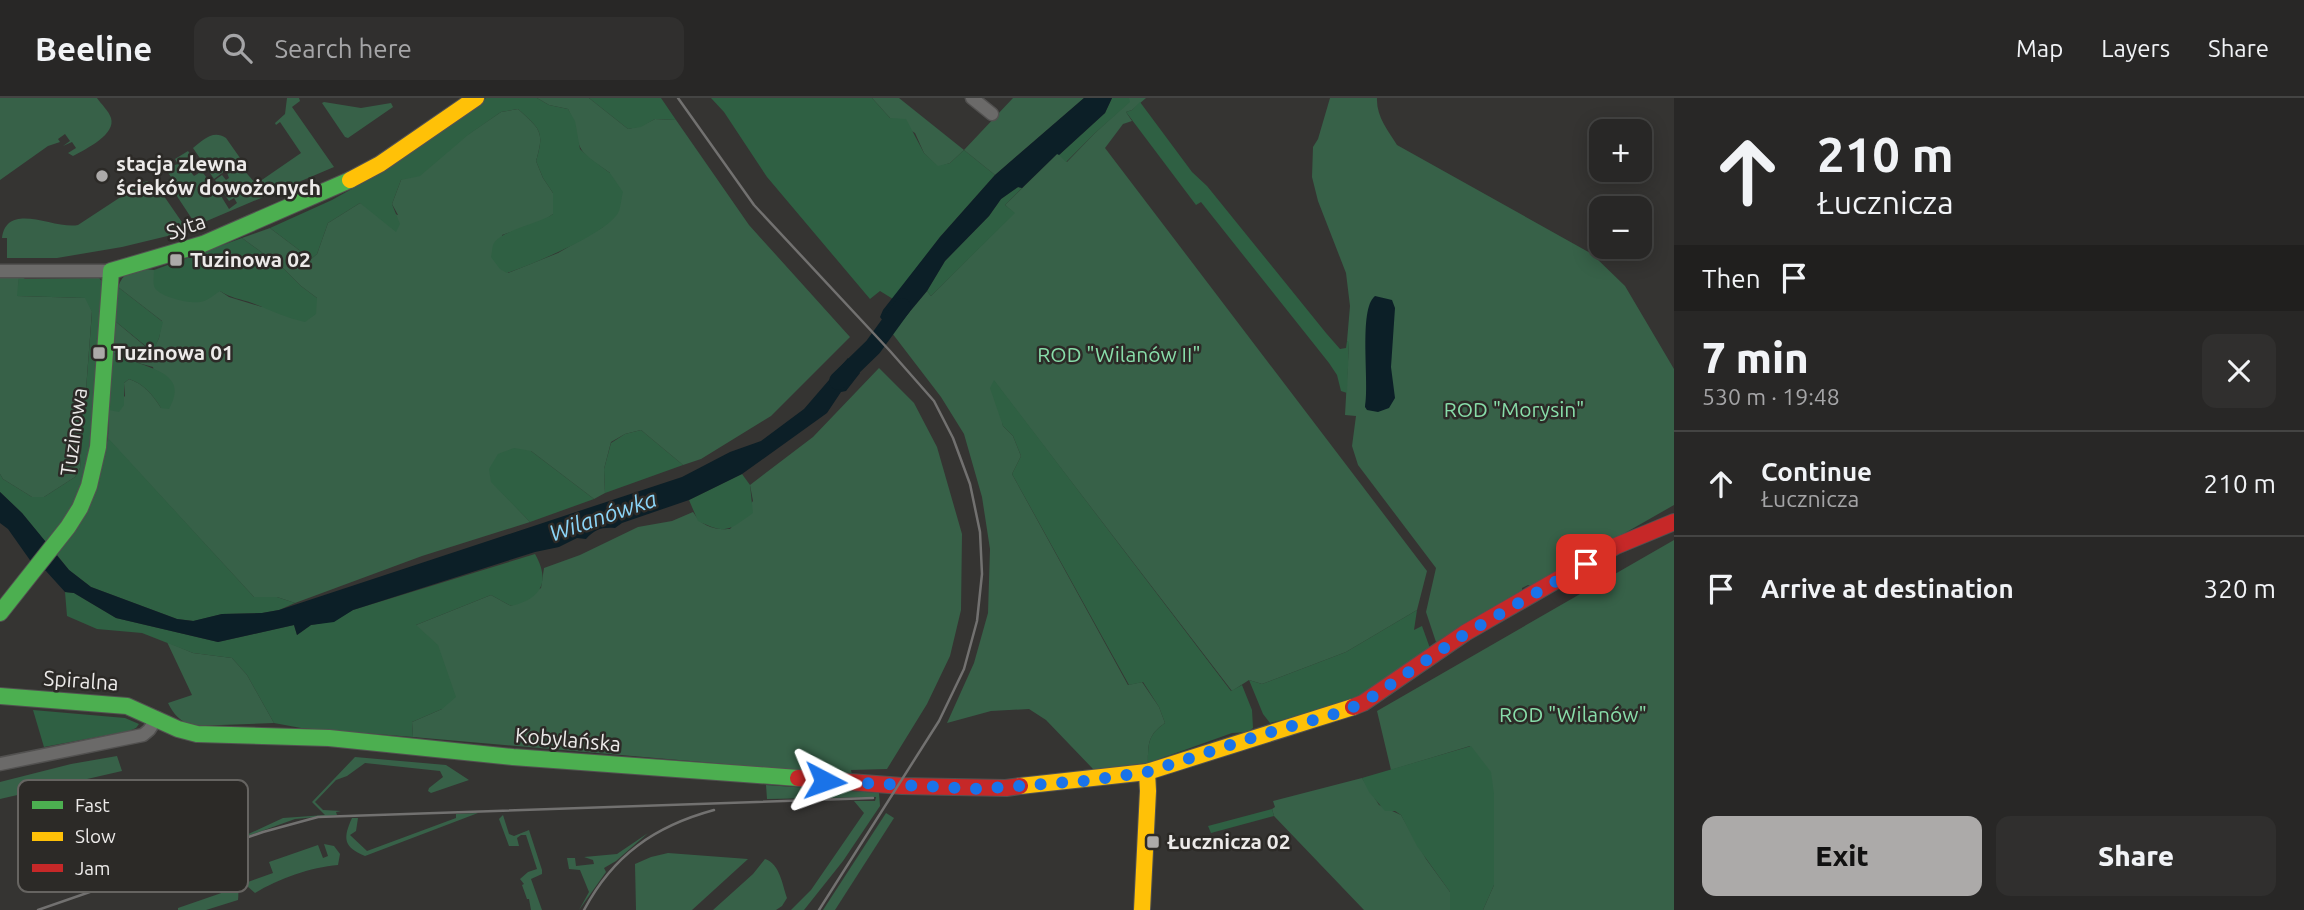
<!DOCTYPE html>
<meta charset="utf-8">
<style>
body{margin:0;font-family:Ubuntu,sans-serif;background:#302f2e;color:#f1f3f6;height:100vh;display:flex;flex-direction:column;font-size:26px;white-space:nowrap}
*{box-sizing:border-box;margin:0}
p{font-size:23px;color:#a5a5a7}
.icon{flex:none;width:38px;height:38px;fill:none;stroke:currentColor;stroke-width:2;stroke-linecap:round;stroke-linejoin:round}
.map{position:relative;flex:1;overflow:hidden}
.sheet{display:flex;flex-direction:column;background:#282726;width:630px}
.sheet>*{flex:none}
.hud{background:#282726;color:#f1f3f6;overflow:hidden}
.fabs{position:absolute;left:1589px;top:21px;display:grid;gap:14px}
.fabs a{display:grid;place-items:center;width:63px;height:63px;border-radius:14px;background:#282726;box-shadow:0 4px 18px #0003,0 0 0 2px #444443;font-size:35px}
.pin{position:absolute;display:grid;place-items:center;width:60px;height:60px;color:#fff;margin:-30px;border-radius:14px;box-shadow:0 4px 10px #0006}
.me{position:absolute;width:77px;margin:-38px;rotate:94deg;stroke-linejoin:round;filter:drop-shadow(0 0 5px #0008)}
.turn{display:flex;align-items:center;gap:24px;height:147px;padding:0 28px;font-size:32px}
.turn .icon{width:91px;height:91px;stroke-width:2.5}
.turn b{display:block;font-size:49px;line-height:60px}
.then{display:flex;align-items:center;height:66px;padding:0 28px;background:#0003;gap:14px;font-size:26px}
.round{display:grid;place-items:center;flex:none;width:74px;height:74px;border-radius:14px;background:#302f2e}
.headline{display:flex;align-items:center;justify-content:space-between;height:119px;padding:0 28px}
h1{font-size:42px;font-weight:800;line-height:52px}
.cta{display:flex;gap:14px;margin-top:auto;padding:14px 28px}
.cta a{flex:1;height:80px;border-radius:14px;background:#acaaa9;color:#111;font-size:28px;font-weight:800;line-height:80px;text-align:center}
.cta a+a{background:#302f2e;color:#f1f3f6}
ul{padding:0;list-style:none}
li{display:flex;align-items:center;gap:21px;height:105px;padding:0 28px;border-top:2px solid #444443}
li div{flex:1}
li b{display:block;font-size:26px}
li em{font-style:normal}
header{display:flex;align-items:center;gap:42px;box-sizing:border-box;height:98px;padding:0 35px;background:#282726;border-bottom:2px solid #444443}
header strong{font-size:33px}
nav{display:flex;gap:38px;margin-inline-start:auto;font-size:24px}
.search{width:490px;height:63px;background:#302f2e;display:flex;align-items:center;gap:18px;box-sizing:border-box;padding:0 24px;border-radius:14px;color:#a5a5a7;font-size:26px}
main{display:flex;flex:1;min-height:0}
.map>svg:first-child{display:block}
</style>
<header>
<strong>Beeline</strong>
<div class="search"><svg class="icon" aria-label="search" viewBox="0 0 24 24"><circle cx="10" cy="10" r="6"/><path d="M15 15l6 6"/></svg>Search here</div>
<nav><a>Map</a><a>Layers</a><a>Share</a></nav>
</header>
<main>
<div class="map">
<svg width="1674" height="812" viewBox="0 0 1674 812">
<rect width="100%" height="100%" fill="#353432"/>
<g fill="#376148">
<path d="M 0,0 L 97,0 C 101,6 109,13 111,20 C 116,36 88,50 73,58 L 68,55 L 76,50 L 72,44 L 63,48 L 70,43 L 65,36 L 58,41 L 60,44 L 48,48 L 0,82 Z"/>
<path d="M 287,0 L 299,0 L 300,3 L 292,9 L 334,69 L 202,125 L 199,121 L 194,124 L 167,83 L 171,79 L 165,70 L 172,64 L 175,67 L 178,66 L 175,61 L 188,53 L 198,67 L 190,73 L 194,78 L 199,75 L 196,71 L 199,69 L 211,86 L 213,85 L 229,111 L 237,105 L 234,100 L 229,103 L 215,82 L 222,77 L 226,82 L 229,80 L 226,72 L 214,81 L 193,50 C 203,42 213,31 226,40 L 245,67 L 242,70 L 256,86 L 301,55 L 280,24 L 276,27 L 275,25 L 285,16 Z"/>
<path d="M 537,0 L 589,0 L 628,31 L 641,28 L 655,21 L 676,22 L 749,127 L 850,239 L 771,318 L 701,361 L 683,367 L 641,332 L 625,336 L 611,344 L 604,371 L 605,395 L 594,401 L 531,353 L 492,384 L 530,424 L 422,458 L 295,505 L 277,499 L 254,499 L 108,341 L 109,312 L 125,298 L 124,285 L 129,281 C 144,286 153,297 161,310 L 153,269 L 131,263 L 112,254 L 115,223 L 152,254 L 159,240 L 162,223 L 118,189 C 124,172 137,170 154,172 L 155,180 L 220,193 L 229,199 L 262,209 L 317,200 L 301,188 L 282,169 L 242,140 L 270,130 L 311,161 L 317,156 L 328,125 L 360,105 L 398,117 L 392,106 L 401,82 L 501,14 L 518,11 C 540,31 545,33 536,63 L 543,80 L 553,95 L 553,116 L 543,123 L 502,137 L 508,175 L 558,155 L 603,129 L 610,75 C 601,68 585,60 580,49 C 574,36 576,26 568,11 L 549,7 Z"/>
<polygon points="872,0 899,0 964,52 1013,0 1084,0 995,77 964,52 950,65 938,69 924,55 915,35 890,20"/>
<path d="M 1129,0 L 1146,0 L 1132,12 L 1126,14 L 1132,23 L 1123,26 L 1105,50 L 1427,473 L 1417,512 L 1346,554 L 1262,586 L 1249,582 L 1232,593 L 994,283 L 1003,328 L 1013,338 L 1021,358 L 1012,376 L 1128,587 L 1142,584 L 1159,609 L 1165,625 C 1148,637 1148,645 1148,665 L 1094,672 L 1046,622 L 1029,611 L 991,613 L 947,625 L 974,565 L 988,515 L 990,451 L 982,399 L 964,336 L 941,299 L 892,235 L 927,193 L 931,198 L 1014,115 L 1005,107 L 1058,55 L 1067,64 L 1095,35 L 1129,4 Z"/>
<path d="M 1330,0 L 1377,0 C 1376,18 1388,33 1397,47 L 1592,156 L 1625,188 L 1674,271 L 1674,407 L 1532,488 L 1528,487 L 1522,490 L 1522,494 L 1436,544 L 1426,514 L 1436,470 L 1358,367 L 1352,348 L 1356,318 L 1345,317 L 1349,245 L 1347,243 L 1350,208 L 1346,175 L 1318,103 L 1312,79 L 1313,49 L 1318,41 Z"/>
<polygon points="324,4 361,10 391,5 393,9 348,40 345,39 322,5"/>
<path d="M 147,83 L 157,88 L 186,130 L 180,135 L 122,149 L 57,160 L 7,160 L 7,140 L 2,140 C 7,102 55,132 78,127 L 142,85 Z"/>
<polygon points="0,180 19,180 18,198 86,200 92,213 80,370 75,379 44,399 32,399 3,381 0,376"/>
<path d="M 879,270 L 914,305 L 937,349 L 962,436 L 961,512 L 950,558 L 927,606 L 887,671 L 851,672 L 852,677 L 413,639 L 412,624 L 442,611 L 416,527 L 491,497 L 511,508 L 541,490 L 544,470 L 580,457 L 638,429 L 672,423 L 693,414 C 701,428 713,432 730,431 L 753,403 L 750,387 L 813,339 Z"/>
<polygon points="1674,442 1674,812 1483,812 1494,787 1470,648 1391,672 1377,613"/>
<path d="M 167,544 L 193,555 L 232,560 L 247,577 L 274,625 L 192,628 C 179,622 174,617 168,605 L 192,597 Z"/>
<polygon points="117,658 122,673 0,701 0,684 71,666"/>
<polygon points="355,659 446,667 469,682 431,695 428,693 429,690 443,679 440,673 365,665 347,678 336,682 315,704 323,712 341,713 336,714 337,717 295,721 231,744 283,720 325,717 312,704"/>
<polygon points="1362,680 1379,707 1401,717 1426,761 1450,794 1450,812 1364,812 1274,718 1272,711 1275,709 1273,703"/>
<polygon points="766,687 879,695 880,708 843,763 804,812 791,812 811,792 864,715 854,703 875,703 876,699 767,701"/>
<path d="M 478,715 L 365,758 C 343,749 343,740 352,720 L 358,720 L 356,733 L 350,737 L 367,753 L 456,720 L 456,716 Z"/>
<polygon points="886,715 894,720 835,812 823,812"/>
<polygon points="503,717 509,736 514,738 529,732 542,772 542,776 531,781 542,812 531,812 529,801 527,801 522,787 524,786 520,781 528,774 537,771 526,737 521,737 517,740 519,748 509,748 499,721"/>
<polygon points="648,735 616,763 604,770 606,774 579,812 589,794 580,772 569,771 567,760 575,760 576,768 594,766 593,762 584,759 617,756"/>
<path d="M 324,746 L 334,748 L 340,756 L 338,767 C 311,769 278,781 255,795 L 247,788 L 248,784 L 273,775 L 269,764 L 318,747 L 323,760 L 328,758 Z"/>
<path d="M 224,749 C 229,765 241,785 238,802 L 206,812 L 178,812 L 178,810 L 233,791 L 220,757 L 203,762 L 201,760 L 152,781 L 145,782 L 142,777 Z"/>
<polygon points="668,755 748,761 692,812 636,812 635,766 651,759"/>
<path d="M 765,761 C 780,766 782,786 787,800 L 782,808 L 776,812 L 713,812 L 753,776 Z"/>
</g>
<g fill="#2f6043">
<path d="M 486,0 L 537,0 L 549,7 L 568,11 L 575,23 L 580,51 L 591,61 L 610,75 L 623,94 C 621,100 621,110 618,115 C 606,136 531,167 507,175 L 500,171 L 491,159 C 492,155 492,151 493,147 C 500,132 539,126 553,116 L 553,95 L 543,80 L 536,63 C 545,33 540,31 518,11 L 501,14 L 468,37 L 420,78 L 401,82 L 392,106 L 400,126 L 396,134 L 360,105 L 328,125 L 317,156 L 311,161 L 270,130 L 332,102 L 382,74 Z"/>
<polygon points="589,0 661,0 676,22 655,21 641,29 628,31"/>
<polygon points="711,0 872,0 890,20 906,21 924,55 938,68 950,65 964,52 995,77 940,139 893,201 880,193 870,201 767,79 724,14"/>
<polygon points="1112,0 1129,0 1130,4 1095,35 1066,64 1059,57 1105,15"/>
<polygon points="1140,4 1192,74 1207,88 1326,235 1340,251 1346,250 1347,243 1349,244 1347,295 1341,293 1337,277 1329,265 1201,104 1196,107 1126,14 1132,12"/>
<polygon points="1018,89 1022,90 1005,107 1015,115 931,198 927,193 945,163 989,118 1001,101"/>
<path d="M 242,140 L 282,169 L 301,188 L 317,200 L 316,216 L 305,224 C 286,220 270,212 252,205 C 241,201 230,200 220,193 C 214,197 207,203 200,204 C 191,206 157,199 154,188 C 153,184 154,176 154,172 Z"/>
<polygon points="19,177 25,181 99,180 104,185 86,384 48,447 22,415 0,394 0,376 3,381 32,399 44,399 75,379 80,370 92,214 85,200 17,198"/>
<polygon points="118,189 163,224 159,240 153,254 115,223"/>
<path d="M 112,254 C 119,257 125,261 133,263 C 156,272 188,278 169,311 L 161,310 C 153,297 144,286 129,281 L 124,285 L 124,307 L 119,314 L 109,312 Z"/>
<path d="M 994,282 L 1231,593 L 1242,587 L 1252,612 L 1253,630 L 1248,634 L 1232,635 L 1148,665 C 1148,645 1148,637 1165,625 L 1159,609 L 1143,584 L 1129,587 L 1012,376 L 1021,358 L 1013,338 L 1003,328 L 990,290 Z"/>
<polygon points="641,332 683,367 605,395 604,371 611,345 625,336"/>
<polygon points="108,340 254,499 277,499 295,505 279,512 262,515 222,516 194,523 177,521 91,489 69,472 57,457 97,391"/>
<polygon points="514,350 531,353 594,401 530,424 491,384 489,371 498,356"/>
<path d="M 742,376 L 750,387 L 753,415 C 729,432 727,437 698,423 L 689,402 Z"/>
<path d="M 535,456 C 551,484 541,501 511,508 L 491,497 L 416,527 L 438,547 L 456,599 L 442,611 L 412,624 L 413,639 L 301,630 L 274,625 L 247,577 L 232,560 L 193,555 L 142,535 L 97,531 L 67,518 L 65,494 L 74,495 L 116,520 L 218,544 L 294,527 L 297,537 L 311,527 L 334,523 L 353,512 Z"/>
<polygon points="1417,512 1414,532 1422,528 1431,553 1342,608 1270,625 1263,616 1249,582 1262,586 1346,554"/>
<polygon points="33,612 125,620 139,626 136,630 129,633 44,649"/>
<polygon points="1471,648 1491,674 1494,696 1494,787 1483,812 1450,812 1450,794 1417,748 1401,717 1395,713 1385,713 1369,694 1362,680"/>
<polygon points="1272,711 1274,718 1211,735 1208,728"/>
</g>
<g fill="#0c1f27">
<polygon points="1084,0 1112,0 1105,15 1059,57 1057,56 1022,90 1018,89 1001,101 989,118 945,163 927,193 892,235 880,219 883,212 940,139 995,77"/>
<path d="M 1375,198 L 1392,202 L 1395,210 L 1391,269 L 1395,300 L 1389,310 L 1378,314 L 1367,312 L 1365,309 C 1370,285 1358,211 1375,198 Z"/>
<path d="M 848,260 L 860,275 L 846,293 L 841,294 L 827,315 L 742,376 L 689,402 L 622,425 L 615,430 C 602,429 595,431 586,441 L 577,440 L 559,449 L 535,454 L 353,512 L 334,524 L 311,527 L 297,537 L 294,527 L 218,544 L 116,520 L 74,495 L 65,494 L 46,473 L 32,465 L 8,431 L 0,425 L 0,394 L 22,415 L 69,472 L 91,489 L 177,521 L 193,523 L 222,516 L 262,515 L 279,512 L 682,379 L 730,354 L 761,343 L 804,311 Z"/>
</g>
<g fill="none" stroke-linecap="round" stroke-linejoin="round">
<polyline stroke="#0c1f27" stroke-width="18" points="838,283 873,249 902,209"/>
<defs>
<g id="street">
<polyline points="972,0 992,16"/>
<polyline points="0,173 111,173"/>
<polyline points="0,666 143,637 149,632 157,620"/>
</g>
<g id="fast">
<polyline points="0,515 68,429 80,410 89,388 98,349 111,173 203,146 350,82"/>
<polyline points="0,598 127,608 178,631 197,636 329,640 513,659 798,680"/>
</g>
<g id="slow">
<polyline points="350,82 380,66 476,0"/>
<polyline points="1020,688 1147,674 1353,609"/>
<polyline points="1142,812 1148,693 1147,674"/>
</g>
<g id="jam">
<polyline points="1353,609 1363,605 1465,535 1616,448 1674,424"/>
<polyline points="798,680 902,688 1006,690 1020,688"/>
</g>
</defs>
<use href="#street" stroke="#525150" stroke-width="15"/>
<use href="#fast" stroke="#525150" stroke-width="18"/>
<use href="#slow" stroke="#525150" stroke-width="18"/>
<use href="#jam" stroke="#525150" stroke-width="18"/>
<use href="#street" stroke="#6b6a69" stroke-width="12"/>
<use href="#fast" stroke="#4caf50" stroke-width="16"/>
<use href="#slow" stroke="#ffc107" stroke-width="16"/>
<use href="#jam" stroke="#c62828" stroke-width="16"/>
<g stroke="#727170" stroke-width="2.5">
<polyline points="678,0 754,107 890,253 934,303 953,340 970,386 980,434 982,476 977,523 964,571 939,623 819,812"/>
<polyline points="38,812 263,734 318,719 873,700"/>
<path d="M 584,812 C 613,757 655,728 714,712"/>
</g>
</g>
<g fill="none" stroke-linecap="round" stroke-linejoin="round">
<polyline stroke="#1a73e8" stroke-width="12" stroke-dasharray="0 21.6" points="825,683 979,691 1083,683 1147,674 1264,636 1338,615 1363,605 1465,536 1586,466"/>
</g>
<g fill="#acaaa9" stroke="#2c2a27" stroke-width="2.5">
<circle cx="102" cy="78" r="7"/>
<rect x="169" y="155" width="14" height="14" rx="3.5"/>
<rect x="92" y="248" width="14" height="14" rx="3.5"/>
<rect x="1146" y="737" width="14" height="14" rx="3.5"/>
</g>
<g text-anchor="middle" stroke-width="5" stroke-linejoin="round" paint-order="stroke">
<g font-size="21" font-weight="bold" fill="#eceae9" stroke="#2c2a27" text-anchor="start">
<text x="116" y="73">stacja zlewna<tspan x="116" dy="24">ścieków dowożonych</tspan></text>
<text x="190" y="169">Tuzinowa 02</text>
<text x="113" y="262">Tuzinowa 01</text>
<text x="1167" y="751">Łucznicza 02</text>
</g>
<g font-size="21" fill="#eceae9" stroke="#2c2a27">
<text transform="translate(186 129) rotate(-19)" y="7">Syta</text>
<text transform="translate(74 334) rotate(-82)" y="7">Tuzinowa</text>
<text transform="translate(81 583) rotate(4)" y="7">Spiralna</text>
<text transform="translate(568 642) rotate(5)" y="7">Kobylańska</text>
</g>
<g font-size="21" fill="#88dda9" stroke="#2c2a27">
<text x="1119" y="264">ROD "Wilanów II"</text>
<text x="1514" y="319">ROD "Morysin"</text>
<text x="1573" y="624">ROD "Wilanów"</text>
</g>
<g font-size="23" font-style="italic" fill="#8bd5f8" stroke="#2c2a27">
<text transform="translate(603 418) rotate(-19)" y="8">Wilanówka</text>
</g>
</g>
<rect x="18" y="682" width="230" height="112" rx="10" fill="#2c2a27" stroke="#666461" stroke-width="2"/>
<rect x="32" y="703" width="31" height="8" fill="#4caf50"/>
<rect x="32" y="734" width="31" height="9" fill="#ffc107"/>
<rect x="32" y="766" width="31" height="8" fill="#c62828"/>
<g font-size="19" fill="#eceae9">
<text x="75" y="714">Fast</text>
<text x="75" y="745">Slow</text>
<text x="75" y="777">Jam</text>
</g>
</svg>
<div class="fabs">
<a>+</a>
<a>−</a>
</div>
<div class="pin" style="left:1586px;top:466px;background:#d93025"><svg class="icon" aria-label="arrive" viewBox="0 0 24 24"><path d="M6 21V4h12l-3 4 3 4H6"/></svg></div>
<svg class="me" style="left:825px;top:683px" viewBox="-20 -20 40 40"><path d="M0-17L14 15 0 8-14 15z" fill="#1a73e8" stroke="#fff" stroke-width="4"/></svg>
</div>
<section class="sheet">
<div class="hud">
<div class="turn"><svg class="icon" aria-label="ahead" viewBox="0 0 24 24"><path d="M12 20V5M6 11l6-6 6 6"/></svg><div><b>210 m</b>Łucznicza</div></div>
<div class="then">Then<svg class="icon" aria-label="arrive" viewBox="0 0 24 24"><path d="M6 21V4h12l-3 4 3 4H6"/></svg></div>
</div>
<div class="headline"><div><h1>7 min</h1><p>530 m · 19:48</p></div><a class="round"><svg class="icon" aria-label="close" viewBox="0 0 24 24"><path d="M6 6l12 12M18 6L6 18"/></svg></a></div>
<ul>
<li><svg class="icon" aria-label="ahead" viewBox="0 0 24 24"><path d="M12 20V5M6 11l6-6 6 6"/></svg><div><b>Continue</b><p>Łucznicza</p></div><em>210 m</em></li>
<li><svg class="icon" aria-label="arrive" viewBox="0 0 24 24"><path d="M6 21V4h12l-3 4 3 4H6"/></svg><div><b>Arrive at destination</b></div><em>320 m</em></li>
</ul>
<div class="cta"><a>Exit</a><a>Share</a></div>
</section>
</main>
